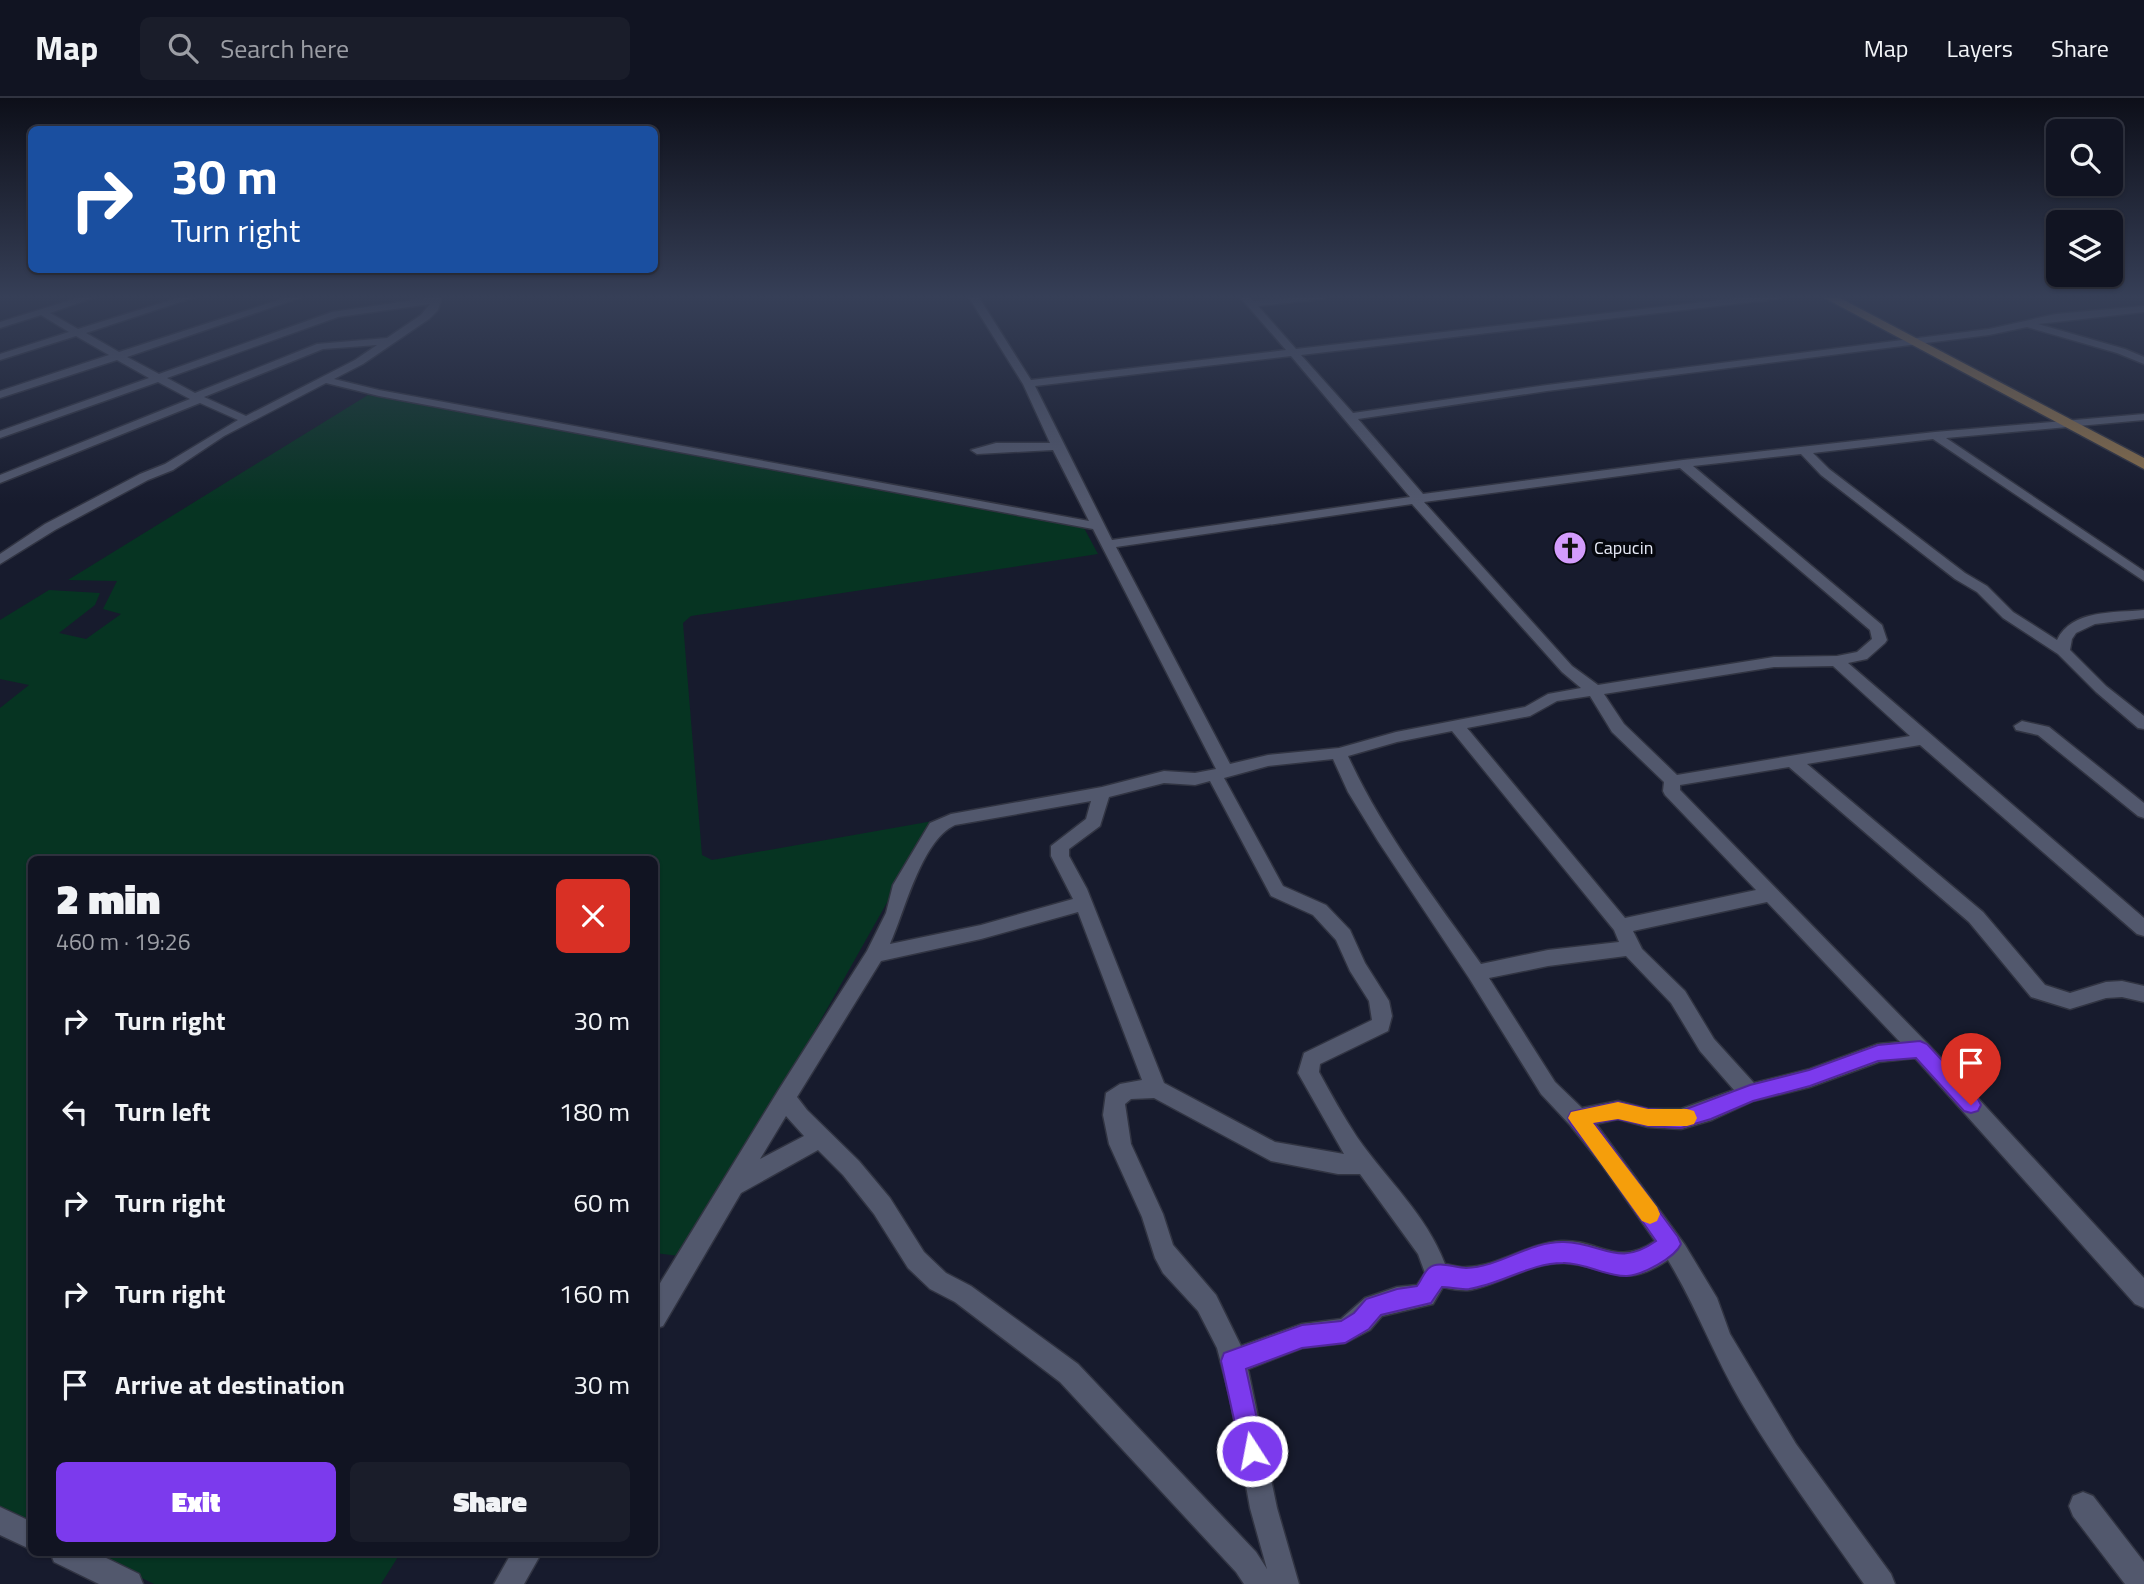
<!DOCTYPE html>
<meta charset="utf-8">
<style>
body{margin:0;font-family:"Titillium Web",sans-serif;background:#1a1d2a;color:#f1f3f6;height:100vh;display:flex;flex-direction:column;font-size:26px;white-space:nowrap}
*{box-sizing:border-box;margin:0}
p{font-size:23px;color:#9c9ea5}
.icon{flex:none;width:38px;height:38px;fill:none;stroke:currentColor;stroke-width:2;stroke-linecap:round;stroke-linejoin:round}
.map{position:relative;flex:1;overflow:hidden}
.side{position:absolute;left:28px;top:758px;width:630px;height:700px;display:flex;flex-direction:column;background:#111422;border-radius:10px;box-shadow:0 2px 5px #0004,0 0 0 2px #303340}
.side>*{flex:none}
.banner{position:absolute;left:28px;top:28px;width:630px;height:147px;border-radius:10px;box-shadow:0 2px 5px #0004,0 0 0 2px #303340;background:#1a4fa0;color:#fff;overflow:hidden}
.controls{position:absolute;left:2046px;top:21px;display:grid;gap:14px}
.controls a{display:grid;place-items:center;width:77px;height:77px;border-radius:10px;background:#111422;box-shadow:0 2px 5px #0004,0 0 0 2px #303340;font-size:35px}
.pin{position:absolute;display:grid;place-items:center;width:60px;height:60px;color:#fff;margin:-72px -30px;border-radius:50% 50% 50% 0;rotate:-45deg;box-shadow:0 0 7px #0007}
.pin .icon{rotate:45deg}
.me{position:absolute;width:77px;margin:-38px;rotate:349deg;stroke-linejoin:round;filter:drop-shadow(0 0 5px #0008)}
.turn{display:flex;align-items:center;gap:24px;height:147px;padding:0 28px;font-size:32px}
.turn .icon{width:91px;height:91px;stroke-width:2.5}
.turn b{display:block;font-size:49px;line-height:60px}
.round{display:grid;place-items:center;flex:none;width:74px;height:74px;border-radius:10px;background:#1a1d2a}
.head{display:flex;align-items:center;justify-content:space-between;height:119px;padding:0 28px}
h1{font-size:42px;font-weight:800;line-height:52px}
.primary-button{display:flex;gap:14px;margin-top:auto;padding:14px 28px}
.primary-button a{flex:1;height:80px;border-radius:10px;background:#7c3aed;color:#fff;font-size:28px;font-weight:800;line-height:80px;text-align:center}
.primary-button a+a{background:#1a1d2a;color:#f1f3f6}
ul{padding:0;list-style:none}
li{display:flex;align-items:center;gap:21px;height:91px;padding:0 28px}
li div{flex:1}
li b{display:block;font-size:26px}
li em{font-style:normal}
header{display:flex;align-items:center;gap:42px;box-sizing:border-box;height:98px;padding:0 35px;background:#111422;border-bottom:2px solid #303340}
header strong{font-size:33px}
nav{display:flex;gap:38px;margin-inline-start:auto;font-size:24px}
.search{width:490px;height:63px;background:#1a1d2a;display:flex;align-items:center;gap:18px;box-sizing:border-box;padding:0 24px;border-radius:10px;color:#9c9ea5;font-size:26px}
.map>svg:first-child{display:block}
</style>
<header>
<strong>Map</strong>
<div class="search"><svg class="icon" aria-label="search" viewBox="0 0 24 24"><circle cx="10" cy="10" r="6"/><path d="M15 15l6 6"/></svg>Search here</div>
<nav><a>Map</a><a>Layers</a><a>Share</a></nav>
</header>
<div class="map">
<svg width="2144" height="1486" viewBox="0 0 2144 1486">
<rect width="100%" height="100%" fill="#171b2d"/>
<g fill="#063422">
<polygon points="368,297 1084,430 1098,456 691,518 683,525 702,757 712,762 933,723 687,1159 655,1155 654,761 32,761 31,1427 0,1412 0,610 29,587 0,581 0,522 49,492 100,495 95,507 59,535 86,541 121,516 103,511 117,483 68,482"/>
<polygon points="88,1454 401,1454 381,1486 154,1486"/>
</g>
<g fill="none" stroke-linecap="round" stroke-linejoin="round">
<defs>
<g id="minor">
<path d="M 84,198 L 98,198 L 50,215 L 78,231 L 184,198 L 198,198 L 86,235 L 119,254 L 291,198 L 305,198 L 127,259 L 159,276 L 332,214 L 442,198 L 438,212 L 429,221 L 363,266 L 334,281 L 379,292 L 1089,423 L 1053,352 L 977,356 L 971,352 L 996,345 L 1050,345 L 1023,286 L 968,198 L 978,198 L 1031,282 L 1286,252 L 1239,198 L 1249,198 L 1253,203 L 1327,198 L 1322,201 L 1258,208 L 1296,251 L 1755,198 L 1782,198 L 1777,201 L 1301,257 L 1353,315 L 1547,287 L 1989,231 L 2056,216 L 2144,208 L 2144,214 L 2038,226 L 2125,251 L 2144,259 L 2144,266 L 2117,255 L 2027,229 L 1989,237 L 1547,293 L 1358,321 L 1423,396 L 1683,362 L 1935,334 L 2144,316 L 2144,322 L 1946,340 L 2144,473 L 2144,483 L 1933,341 L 1813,355 L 1829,371 L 1965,475 L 1987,488 L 2013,514 L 2057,542 C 2072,511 2114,515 2144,512 L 2144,520 L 2095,526 L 2076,535 L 2072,541 L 2070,552 L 2106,588 L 2144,618 L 2144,631 L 2138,630 L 2096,594 L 2058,556 L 2003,520 L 1977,494 L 1955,481 L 1821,377 L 1801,356 L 1693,368 L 1882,527 L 1887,542 L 1885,545 L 1867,561 L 1848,565 L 2144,820 L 2144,838 L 2137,836 L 1920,647 L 1807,666 L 1983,814 L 2045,887 L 2070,895 L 2106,884 L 2122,883 L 2144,888 L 2144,904 L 2122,899 L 2106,900 L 2070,911 L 2031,899 L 1969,824 L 1789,669 L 1680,687 L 1680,692 L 1927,945 L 2144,1180 L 2144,1210 L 2135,1206 L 1915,960 L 1879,964 L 1810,989 L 1753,1003 L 1712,1022 L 1681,1031 L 1648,1029 L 1618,1021 L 1596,1026 L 1685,1147 L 1717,1200 L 1730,1236 L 1796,1346 L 1891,1476 L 1895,1486 L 1864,1486 C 1822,1426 1778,1367 1741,1304 C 1714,1258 1696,1208 1668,1162 C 1621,1194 1608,1167 1564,1165 C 1531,1164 1502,1186 1470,1192 C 1461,1193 1451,1191 1443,1189 L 1433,1206 L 1382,1218 L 1370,1232 L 1345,1245 L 1302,1250 L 1248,1271 L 1277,1410 L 1299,1486 L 1244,1486 L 1236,1474 L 1060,1284 L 955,1204 L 930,1191 L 908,1170 L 874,1116 L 843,1077 L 818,1052 L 741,1095 L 663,1228 L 654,1231 L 654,1195 L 778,993 L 867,853 L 886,815 L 893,787 L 930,725 L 951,716 L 1102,689 L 1164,673 L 1195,675 L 1216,671 L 1093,431 L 379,298 L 326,285 L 224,338 L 173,372 L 148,382 L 55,432 L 0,466 L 0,456 L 45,426 L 140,376 L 165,366 L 238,322 L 200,305 L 0,385 L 0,377 L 190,301 L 158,284 L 0,340 L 0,333 L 149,280 L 117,262 L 0,300 L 0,293 L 109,257 L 76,238 L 0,262 L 0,256 L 69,234 L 41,217 L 0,230 L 0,224 ZM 430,206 L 421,217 L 387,240 L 317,246 L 195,295 L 167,280 L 338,219 ZM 377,247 L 355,262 L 246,318 L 204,299 L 323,251 ZM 1291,258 L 1410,399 L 1112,442 L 1035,288 ZM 1680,370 L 1870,532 L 1872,541 L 1857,554 L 1837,558 L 1774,559 L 1598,587 L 1572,568 L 1424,404 ZM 1412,406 L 1562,574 L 1581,590 L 1548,596 L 1525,609 L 1396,634 L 1339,650 L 1268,657 L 1230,666 L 1116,449 ZM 1833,568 L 1910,638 L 1677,677 L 1624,626 L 1604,596 L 1774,569 ZM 1590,598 L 1612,634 L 1664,684 L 1663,693 L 1665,697 L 1756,792 L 1625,820 L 1467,630 L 1530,618 L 1557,603 ZM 1452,633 L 1614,832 L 1619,844 L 1548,852 L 1481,866 C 1434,799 1382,733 1348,658 L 1397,644 ZM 1333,661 L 1348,694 L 1378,743 L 1469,880 L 1541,996 L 1570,1027 L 1602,1067 L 1655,1143 C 1616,1170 1599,1141 1561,1143 C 1528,1145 1500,1168 1467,1169 C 1460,1170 1452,1167 1445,1166 C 1426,1116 1387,1082 1357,1039 C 1343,1018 1331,996 1319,974 L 1320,966 L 1388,933 L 1392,918 L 1389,903 L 1365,865 L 1350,832 L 1326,807 L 1283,788 L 1224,680 L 1268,668 ZM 1210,683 L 1271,798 L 1313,817 L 1336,842 L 1350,873 L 1369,903 L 1372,922 L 1304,955 L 1298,975 L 1344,1056 L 1275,1044 L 1164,985 L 1087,791 L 1069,758 L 1069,751 L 1100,728 L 1109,699 L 1164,685 L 1195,687 ZM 1091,703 L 1086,721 L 1051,748 L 1051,758 L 1073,801 L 981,827 L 890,846 C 905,813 921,743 955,727 ZM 1767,804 L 1900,944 L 1878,946 L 1810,971 L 1754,985 L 1714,941 L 1685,893 L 1642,851 L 1633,833 ZM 1078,814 L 1142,982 L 1120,986 L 1106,995 L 1103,1017 L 1109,1046 L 1142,1119 L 1155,1160 L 1163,1175 L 1198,1213 L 1217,1250 L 1230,1299 L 1250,1410 L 1267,1471 L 1256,1454 L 1078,1266 L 971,1188 L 946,1175 L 924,1154 L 890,1100 L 859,1063 L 807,1012 L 797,999 L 881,863 L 981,841 ZM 1626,858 L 1671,905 L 1700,953 L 1734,992 L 1681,1011 L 1648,1011 L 1618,1003 L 1582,1010 L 1555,984 L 1489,880 L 1548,868 ZM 1154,1000 L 1271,1063 L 1338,1076 L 1360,1076 L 1418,1156 L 1425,1175 L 1417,1187 L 1397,1189 L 1365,1200 L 1341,1221 L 1302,1226 L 1241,1248 L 1216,1197 L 1173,1147 L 1163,1116 L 1131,1046 L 1125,1006 L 1131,1001 ZM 786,1018 L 804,1038 L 760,1061 Z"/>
<polygon points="2022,623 2049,629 2144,705 2144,720 2138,718 2038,637 2016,632 2014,628"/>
<polygon points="2083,1394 2093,1398 2144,1464 2144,1486 2125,1486 2073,1418 2069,1408 2073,1398"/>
<polygon points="0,1409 32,1424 32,1452 0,1437"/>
<polygon points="50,1454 94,1454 139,1476 143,1486 99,1486 54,1464"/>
<polygon points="512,1454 542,1454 524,1486 494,1486"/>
</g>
<polygon id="major" points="1821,198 1836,198 2144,360 2144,371"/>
</defs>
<use href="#minor" stroke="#313442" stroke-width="3"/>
<use href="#major" stroke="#313442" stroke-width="3"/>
<use href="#minor" fill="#52586d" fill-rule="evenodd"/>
<use href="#major" fill="#896f4b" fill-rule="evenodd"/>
</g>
<linearGradient id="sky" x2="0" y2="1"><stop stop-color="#0d0f19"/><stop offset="0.49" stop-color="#363f57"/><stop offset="1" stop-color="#363f57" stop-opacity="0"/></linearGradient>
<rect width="2144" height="406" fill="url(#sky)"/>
<path fill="#7c3aed" stroke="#51269a" stroke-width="2" d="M 1920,943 L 1927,946 L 1978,1001 L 1981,1007 L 1978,1013 L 1971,1015 L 1964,1013 L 1916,960 L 1878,963 L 1810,988 L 1753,1003 L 1711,1021 L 1681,1030 L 1648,1028 L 1618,1021 L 1594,1025 L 1678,1139 L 1681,1146 C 1675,1160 1642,1177 1627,1178 C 1606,1179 1584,1164 1563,1165 C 1530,1165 1502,1186 1469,1191 C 1460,1192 1450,1189 1442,1189 L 1431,1205 L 1381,1217 L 1369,1231 L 1345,1245 L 1302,1250 L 1246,1271 L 1264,1353 L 1260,1362 L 1252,1365 L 1243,1362 L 1221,1263 L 1224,1255 L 1302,1227 L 1341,1223 L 1354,1215 L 1366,1201 L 1397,1191 L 1417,1188 C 1421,1183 1424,1174 1429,1170 C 1438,1162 1455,1170 1466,1170 C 1501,1169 1529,1143 1564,1144 C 1603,1145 1618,1170 1656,1143 L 1603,1067 L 1571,1026 L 1568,1020 L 1571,1014 L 1618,1004 L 1648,1011 L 1681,1013 L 1750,987 L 1809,972 L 1878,947 Z"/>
<polygon fill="#f59e0b" points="1618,1004 1648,1011 1687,1011 1694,1013 1697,1020 1694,1026 1687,1028 1648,1028 1618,1021 1593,1025 1657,1109 1660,1116 1657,1123 1650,1126 1642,1123 1568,1020 1571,1014"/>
<defs>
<symbol id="church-disc" viewBox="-11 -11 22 22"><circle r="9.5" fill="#d39cfc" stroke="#05070e"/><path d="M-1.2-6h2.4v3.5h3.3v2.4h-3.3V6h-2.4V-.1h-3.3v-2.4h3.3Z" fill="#111"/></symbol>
</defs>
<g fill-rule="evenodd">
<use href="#church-disc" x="1551" y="431" width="38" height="38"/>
</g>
<g text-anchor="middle" stroke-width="7" stroke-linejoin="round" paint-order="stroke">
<g font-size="18" fill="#e7eaf7" stroke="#05070e" text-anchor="start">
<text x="1594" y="456">Capucin</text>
</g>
</g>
</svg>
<div class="controls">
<a><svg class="icon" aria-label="search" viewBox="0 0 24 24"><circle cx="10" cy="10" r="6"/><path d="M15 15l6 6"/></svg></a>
<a><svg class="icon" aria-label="layers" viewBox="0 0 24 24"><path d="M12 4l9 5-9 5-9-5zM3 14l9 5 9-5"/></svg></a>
</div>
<div class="pin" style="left:1971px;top:1007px;background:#d93025"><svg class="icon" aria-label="arrive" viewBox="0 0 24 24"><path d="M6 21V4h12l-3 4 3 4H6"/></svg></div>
<svg class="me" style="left:1252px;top:1353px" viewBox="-20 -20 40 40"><circle r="17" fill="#7c3aed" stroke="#fff" stroke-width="3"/><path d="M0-11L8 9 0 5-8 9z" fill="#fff"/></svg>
<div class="banner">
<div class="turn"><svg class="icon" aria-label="right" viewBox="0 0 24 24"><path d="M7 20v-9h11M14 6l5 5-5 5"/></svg><div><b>30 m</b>Turn right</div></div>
</div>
<section class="side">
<div class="head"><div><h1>2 min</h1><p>460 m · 19:26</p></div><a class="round" style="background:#d93025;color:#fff"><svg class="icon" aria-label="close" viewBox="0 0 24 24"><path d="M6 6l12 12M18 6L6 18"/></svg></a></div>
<ul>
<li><svg class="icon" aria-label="right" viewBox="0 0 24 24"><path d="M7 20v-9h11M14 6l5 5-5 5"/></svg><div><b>Turn right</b></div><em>30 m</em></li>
<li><svg class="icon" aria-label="left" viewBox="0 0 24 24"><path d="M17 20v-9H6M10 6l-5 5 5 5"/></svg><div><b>Turn left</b></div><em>180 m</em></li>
<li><svg class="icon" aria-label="right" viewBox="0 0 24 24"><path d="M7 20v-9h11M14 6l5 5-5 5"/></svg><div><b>Turn right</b></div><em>60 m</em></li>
<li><svg class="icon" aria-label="right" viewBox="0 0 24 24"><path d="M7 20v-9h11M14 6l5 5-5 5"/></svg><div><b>Turn right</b></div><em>160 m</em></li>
<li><svg class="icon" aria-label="arrive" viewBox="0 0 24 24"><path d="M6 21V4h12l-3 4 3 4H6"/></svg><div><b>Arrive at destination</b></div><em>30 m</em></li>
</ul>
<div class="primary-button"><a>Exit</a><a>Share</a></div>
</section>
</div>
